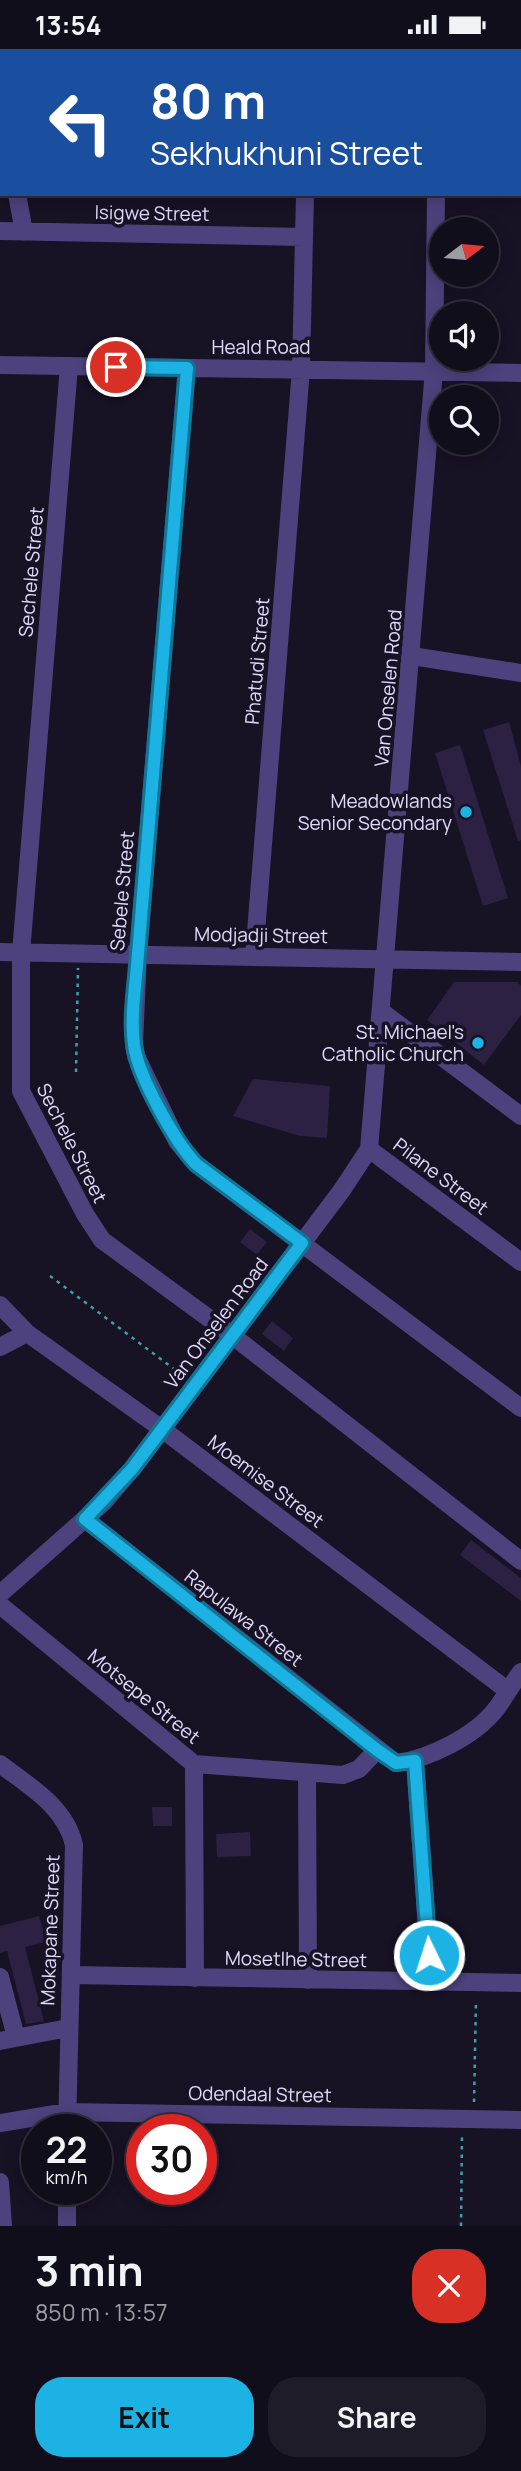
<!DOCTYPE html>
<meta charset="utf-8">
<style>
body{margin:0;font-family:Manrope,sans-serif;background:#1e1c28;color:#f1f3f6;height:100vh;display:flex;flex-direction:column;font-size:26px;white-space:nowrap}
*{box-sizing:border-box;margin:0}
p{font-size:23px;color:#9c9ca3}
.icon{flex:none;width:38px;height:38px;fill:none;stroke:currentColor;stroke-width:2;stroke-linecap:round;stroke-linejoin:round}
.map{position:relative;height:2177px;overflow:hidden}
.sheet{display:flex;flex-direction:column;background:#110e1b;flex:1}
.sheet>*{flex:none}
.hud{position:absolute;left:0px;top:0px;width:522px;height:147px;box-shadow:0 4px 18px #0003,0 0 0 2px #302e3a;background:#1a4fa0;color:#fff;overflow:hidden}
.needle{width:46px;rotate:74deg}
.controls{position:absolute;left:429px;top:168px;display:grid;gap:14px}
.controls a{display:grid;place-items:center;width:70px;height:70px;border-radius:50%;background:#110e1b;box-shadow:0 4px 18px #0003,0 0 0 2px #302e3a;font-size:35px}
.speed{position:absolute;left:21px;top:2065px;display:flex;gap:14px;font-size:35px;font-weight:700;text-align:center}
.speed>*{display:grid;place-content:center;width:91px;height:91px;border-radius:50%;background:#110e1b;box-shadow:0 4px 18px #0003,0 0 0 2px #302e3a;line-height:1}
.speed small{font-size:18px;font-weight:400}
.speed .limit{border:10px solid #d22;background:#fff;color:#111}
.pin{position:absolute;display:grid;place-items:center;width:60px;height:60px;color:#fff;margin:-30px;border:4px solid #fff;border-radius:50%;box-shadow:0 2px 7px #0007}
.me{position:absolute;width:77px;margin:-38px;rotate:356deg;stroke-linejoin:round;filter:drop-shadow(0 0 5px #0008)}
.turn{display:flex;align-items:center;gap:24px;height:147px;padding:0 35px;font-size:32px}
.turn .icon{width:91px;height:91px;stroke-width:2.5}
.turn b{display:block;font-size:49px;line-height:60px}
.round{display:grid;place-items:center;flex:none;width:74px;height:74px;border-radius:28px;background:#1e1c28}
.overview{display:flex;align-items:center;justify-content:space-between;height:119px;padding:0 35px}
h1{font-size:42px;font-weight:700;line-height:52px}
.action{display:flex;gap:14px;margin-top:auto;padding:14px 35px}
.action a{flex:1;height:80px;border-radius:28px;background:#1cb3e4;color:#111;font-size:28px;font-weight:700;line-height:80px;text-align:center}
.action a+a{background:#1e1c28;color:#f1f3f6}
.status{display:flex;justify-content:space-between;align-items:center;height:49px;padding:0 35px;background:#110e1b;direction:ltr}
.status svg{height:19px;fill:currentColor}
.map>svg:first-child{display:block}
.building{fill:#2c2043}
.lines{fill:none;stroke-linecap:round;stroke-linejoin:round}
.path{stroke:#3ea1aa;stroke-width:2.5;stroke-dasharray:3.5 5;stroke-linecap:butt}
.minor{stroke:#4d427d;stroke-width:18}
.route-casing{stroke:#127494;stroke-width:18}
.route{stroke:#1cb3e4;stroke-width:12}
.poi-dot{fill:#1cb3e4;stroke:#171224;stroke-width:2.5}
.labels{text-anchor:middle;stroke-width:7;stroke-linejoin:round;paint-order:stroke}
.street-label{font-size:19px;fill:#e2d9fa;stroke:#171224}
.poi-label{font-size:19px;fill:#e2d9fa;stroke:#171224;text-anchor:end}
</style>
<div class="status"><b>13:54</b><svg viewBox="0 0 49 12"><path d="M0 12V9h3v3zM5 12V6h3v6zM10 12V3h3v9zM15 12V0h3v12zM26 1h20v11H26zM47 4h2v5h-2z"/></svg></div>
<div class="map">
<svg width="521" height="2177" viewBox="0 0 521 2177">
<rect width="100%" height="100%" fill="#171224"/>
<!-- building -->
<path class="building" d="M509,673l12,44v74l-3,1 -35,-111z
M460,696l48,153 -25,8 -48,-153z
M454,933h63l4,4v29l-37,50 -57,-45z
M253,1030l77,7 -3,52 -27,-2 -67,-20z
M250,1180l17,13 -10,13 -17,-13z
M272,1272l21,17 -9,13 -22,-17z
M471,1491l50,38v23l-61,-46z
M152,1758h20v19h-19z
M250,1783l1,24 -34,1 -1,-23z
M39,1867l7,26 -21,5 19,74 -18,3 -19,-73 -7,2v-27z"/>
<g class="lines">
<!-- path -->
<path class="path" d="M76,1023l2,-104
M50,1227l132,99
M474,2053l2,-102
M461,2177l1,-91"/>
<!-- minor -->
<path class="minor" d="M209,0l2,2
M304,0l1,2
M436,0l1,2
M177,2l1,-2
M0,50l2,10
M17,145l7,38
M0,182l304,6
M0,316l521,8
M69,317l-48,587v138l64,123 17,26 131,96 288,225
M187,319l-49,586 -4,90 2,12 41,85 19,23 325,244
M412,607l109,17
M0,903l521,10
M254,908l47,-588 4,-175
M382,963l139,104
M369,1100l152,113
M0,1256l27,28 135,96 345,261
M0,1298l27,-14
M85,1470l311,244c33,-4 79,-27 100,-54 9,-12 16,-25 25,-37
M0,1545l104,-92 28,-33 210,-279 27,-41 65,-779 2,-176
M0,1556l194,159
M415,1712l16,221
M0,1715c29,22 66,43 74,81l-7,285
M194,1715l1,214
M194,1715l149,11 16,-6 18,-19
M307,1725l1,206
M71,1926l450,8
M0,1928l16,60
M0,1992l68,-13
M0,2074l67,-11 454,8
M0,2133l3,44
M67,2140v37"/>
</g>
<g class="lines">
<!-- route casing -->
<g class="route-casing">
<path id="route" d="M116,318l71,1 -49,586c-2,29 -8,62 -4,91 4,31 41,97 62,119l106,79 -170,226 -47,50 292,231 19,13 19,-2 14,194"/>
</g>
<!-- route -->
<use href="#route" class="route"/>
</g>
<!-- markers -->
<g class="poi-dot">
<circle cx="466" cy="763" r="7"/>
<circle cx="478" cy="994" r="7"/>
</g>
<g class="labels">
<!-- street labels -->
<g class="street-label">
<text transform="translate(152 164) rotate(1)" y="7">Isigwe Street</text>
<text x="261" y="305">Heald Road</text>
<text transform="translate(31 523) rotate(-85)" y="7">Sechele Street</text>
<text transform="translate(257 612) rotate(-85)" y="7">Phatudi Street</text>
<text transform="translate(388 639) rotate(-85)" y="7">Van Onselen Road</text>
<text transform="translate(122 842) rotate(-85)" y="7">Sebele Street</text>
<text transform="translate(261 886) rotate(1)" y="7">Modjadji Street</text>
<text transform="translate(72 1094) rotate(63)" y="7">Sechele Street</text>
<text transform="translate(441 1127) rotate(37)" y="7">Pilane Street</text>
<text transform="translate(216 1274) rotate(-53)" y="7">Van Onselen Road</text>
<text transform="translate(266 1432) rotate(37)" y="7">Moemise Street</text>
<text transform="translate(244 1569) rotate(38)" y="7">Rapulawa Street</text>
<text transform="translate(144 1647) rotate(39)" y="7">Motsepe Street</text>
<text transform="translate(50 1881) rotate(-88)" y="7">Mokapane Street</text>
<text transform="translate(296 1910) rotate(1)" y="7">Mosetlhe Street</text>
<text transform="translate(260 2045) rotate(1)" y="7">Odendaal Street</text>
</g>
<!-- poi labels -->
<g class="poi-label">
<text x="452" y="759">Meadowlands<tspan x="452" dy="22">Senior Secondary</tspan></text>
<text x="464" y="990">St. Michael's<tspan x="464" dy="22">Catholic Church</tspan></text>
</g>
</g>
</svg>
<div class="controls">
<a><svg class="needle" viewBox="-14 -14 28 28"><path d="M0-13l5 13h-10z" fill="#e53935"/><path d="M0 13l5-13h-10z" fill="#9c9ca3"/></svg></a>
<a><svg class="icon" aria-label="sound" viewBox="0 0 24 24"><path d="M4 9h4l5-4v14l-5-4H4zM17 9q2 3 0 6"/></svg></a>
<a><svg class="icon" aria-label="search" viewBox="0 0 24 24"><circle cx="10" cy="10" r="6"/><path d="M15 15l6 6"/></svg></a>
</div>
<div class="speed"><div>22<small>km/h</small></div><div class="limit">30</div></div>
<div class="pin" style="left:116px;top:318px;background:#d93025"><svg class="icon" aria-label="arrive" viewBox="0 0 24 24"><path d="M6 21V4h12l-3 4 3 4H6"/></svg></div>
<svg class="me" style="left:429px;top:1906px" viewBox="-20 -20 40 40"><circle r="17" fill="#1cb3e4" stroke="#fff" stroke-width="3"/><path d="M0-11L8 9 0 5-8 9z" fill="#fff"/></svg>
<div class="hud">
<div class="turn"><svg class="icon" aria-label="left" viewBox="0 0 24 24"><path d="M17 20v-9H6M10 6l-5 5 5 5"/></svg><div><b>80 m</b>Sekhukhuni Street</div></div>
</div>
</div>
<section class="sheet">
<div class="overview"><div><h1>3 min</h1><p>850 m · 13:57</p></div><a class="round" style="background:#d93025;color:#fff"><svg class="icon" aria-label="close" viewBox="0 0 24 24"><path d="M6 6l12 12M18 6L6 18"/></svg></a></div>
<div class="action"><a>Exit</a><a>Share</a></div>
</section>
